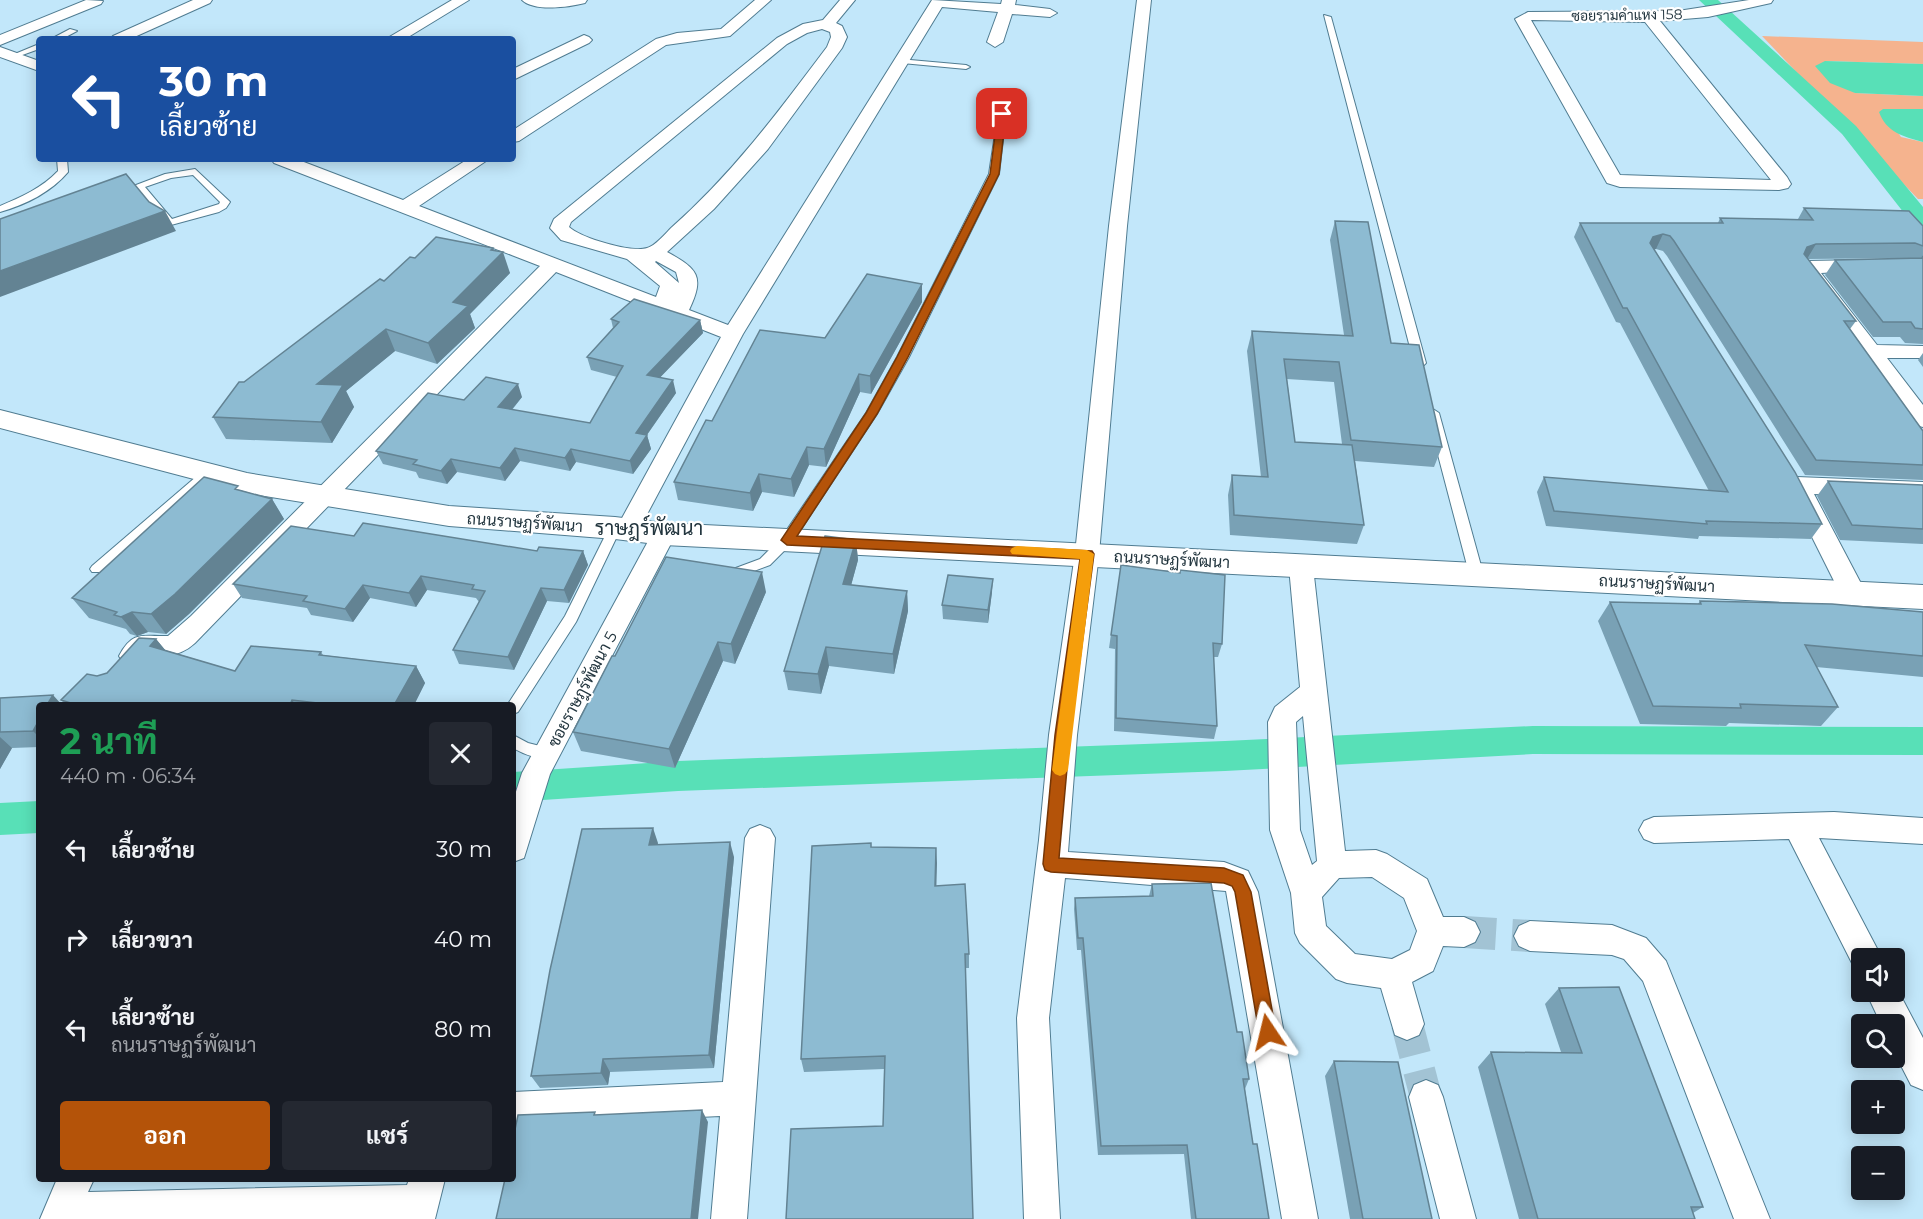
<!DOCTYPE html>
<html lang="th">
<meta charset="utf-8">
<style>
body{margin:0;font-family:Montserrat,Sarabun,sans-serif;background:#242831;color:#f1f3f6;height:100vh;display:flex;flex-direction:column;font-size:22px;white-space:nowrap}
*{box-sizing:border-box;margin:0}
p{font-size:20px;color:#9ea1a6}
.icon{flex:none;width:33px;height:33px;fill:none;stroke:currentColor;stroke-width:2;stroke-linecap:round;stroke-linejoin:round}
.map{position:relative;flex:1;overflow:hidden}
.drawer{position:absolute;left:36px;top:702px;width:480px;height:480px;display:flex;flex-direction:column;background:#171b24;border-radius:6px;box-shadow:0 3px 15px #0003}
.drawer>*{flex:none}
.guide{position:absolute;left:36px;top:36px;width:480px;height:126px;border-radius:6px;box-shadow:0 3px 15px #0003;background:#1a4fa0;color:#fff;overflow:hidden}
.fabs{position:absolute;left:1851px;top:948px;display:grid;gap:12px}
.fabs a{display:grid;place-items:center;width:54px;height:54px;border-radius:6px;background:#171b24;box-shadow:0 3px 15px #0003;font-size:30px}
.pin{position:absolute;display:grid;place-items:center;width:51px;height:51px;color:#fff;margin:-26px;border-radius:12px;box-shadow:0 3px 9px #0006}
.me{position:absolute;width:66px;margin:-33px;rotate:350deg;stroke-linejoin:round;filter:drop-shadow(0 0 4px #0008)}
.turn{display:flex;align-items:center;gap:21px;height:126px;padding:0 24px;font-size:27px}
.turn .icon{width:78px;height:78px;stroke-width:2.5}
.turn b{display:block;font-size:42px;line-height:51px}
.round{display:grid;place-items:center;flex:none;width:63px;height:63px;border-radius:6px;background:#242831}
.summary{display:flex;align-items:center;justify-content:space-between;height:102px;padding:0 24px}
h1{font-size:36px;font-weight:700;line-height:45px;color:#1e9e55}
.cta{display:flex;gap:12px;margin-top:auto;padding:12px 24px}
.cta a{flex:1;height:69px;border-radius:6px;background:#b45309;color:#fff;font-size:24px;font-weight:700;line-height:69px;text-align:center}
.cta a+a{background:#242831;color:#f1f3f6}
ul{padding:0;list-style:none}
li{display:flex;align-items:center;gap:18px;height:90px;padding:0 24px}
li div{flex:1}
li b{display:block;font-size:22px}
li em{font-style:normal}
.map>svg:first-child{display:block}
.green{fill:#f5b38e}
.water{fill:#58e0b7}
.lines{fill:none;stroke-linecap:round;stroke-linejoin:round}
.canal{fill:#58e0b7;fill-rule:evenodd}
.minor-tunnel{stroke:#a2c3d4;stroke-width:32;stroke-dasharray:32 16;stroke-linecap:butt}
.service-casing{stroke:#507c91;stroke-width:2}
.minor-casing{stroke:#507c91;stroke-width:2}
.tertiary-casing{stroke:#507c91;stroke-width:2}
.service{fill:#fff;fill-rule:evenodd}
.minor{fill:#fff;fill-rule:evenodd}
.tertiary{fill:#fff;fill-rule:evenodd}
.wall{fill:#79a1b5;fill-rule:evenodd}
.shaded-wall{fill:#638393}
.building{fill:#8dbbd2;stroke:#638393;stroke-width:1.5}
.route{fill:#b45309;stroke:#753606;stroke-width:1.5}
.slow{fill:#f59e0b}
.labels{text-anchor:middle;stroke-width:4.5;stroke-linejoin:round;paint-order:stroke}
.far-street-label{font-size:14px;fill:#22353e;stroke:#fff}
.street-label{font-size:16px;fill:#22353e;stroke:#fff}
.quarter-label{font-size:20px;fill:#22353e;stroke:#fff}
</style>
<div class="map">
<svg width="1923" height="1219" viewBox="0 0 1923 1219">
<rect width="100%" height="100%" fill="#c2e7fa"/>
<!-- green -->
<path class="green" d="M1762,36l161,6v22l-98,-3 30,32 68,3v13h-40l18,28 22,5v57h-5z"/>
<!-- water -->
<path class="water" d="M1825,61l98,3v32l-68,-3 -25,-10 -15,-17z
M1883,109h40v33c-19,-5 -37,-10 -44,-30z"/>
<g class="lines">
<!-- canal -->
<path class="canal" d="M1699,0h19l138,126 67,81v22l-8,-2 -73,-93z
M1533,726l390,1v28l-390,-1 -308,17 -547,20 -165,11v-30l165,-11 547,-20z
M39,801v32l-39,2v-32z"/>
<!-- minor-tunnel -->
<path class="minor-tunnel" d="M1464,932l66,4
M1407,1024l19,73"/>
<!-- service casing -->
<g class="service-casing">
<path id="service" d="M1324,15l7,2 95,346 -2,2 -4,1 -6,-3z
M70,29l7,2 -15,8h-11z
M39,44v5l-25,9 -4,-2z
M899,59l67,6 4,2 -4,2 -64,-6 -4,-2z
M1002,111l4,3 -7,60 -90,183 -32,57 -85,129 -22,22 -40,15 -5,-2 -2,-3 2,-3 35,-13 22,-22 84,-124 31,-56 92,-183 9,-60z
M57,159h10l1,13c-17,20 -43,33 -68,40v-6c21,-9 42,-18 58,-35z
M195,169l33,31 2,2 -4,6 -7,4 -48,13 -9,-5 -24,-30 -18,6 -5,-3 50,-19zM193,175l27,27 -1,2 -47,15 -27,-32 26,-9z
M1433,409l6,4 44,160 -7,5 -7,-5 -42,-160z
M208,469l4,1 2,3 -2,3 -110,96h-10l-2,-3 2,-3 112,-96z
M615,523l6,5 -45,94 -58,90 -5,2v-9l-5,-1 57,-88 44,-88z
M513,735l15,8 24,6 2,4 -2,4c-11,4 -29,-3 -39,-9z"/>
</g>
<!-- minor casing -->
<g class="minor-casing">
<path id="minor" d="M86,0l17,1 -2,3 -101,41v-10z
M193,0h19l-2,3 -80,36h-20l3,-3z
M452,0h17l-64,39h-19z
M522,0h65l-2,3c-15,4 -51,9 -63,-3z
M755,0h16l-41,36 -64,9 -147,96 -6,1v-12l143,-91 21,-6 44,-4z
M840,0h15l-19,23 6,3 5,11 -5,11 -74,101 -54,60 -47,43c31,17 38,24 22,58l39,15 204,-325 69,4 1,-4h14l-1,5 35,4 7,4 -7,4 -38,-3 -9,28 -8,5 -8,-5 11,-30 -56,-5 -199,327 -107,201 -8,3 -8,-3 -4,-6 105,-192 -165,-65 -361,371c-13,12 -28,15 -44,11 -11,9 -14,14 -28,9l-4,-7c14,-27 25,-19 49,-20l23,-20 349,-350 -266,-103 -3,-4h25l107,41 65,-41h21l-70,47 237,91 4,-11 -33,-27 -66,-19 -11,-12 4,-9 223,-181 26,-14 20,-4zM822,29l8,3 1,5 -4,10c-48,64 -95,127 -156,181 -6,6 -16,18 -24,20 -16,5 -66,-10 -78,-21l2,-5 216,-178 20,-11zM656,261l20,11 3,11 -24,-21z
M1137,0h14l-24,226 -28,328 -22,181 -9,117 156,10 24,9 10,21 60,327h-36l-56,-328 -161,-13 -16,140 11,201h-36l-7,-201 22,-178 10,-105 26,-181 34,-328z
M1749,0h24l-2,3 -63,14 -48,4 127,156 4,7 -3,4 -9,2 -159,-3 -13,-4 -92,-164 13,-7 150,-1zM1531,20l114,2 126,158 -151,-5z
M584,35l5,2 3,3 -3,3 -76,37v-11z
M0,47l39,14v10l-39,-14z
M1864,260l7,2 3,4 -3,4 -50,3 56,72 46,1v12h-36l36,47v22l-8,-2 -118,-158 3,-4 7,-2z
M1797,477l126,5v16l-109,-4 52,99 -4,7 -9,2 -9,-2 -4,-7 -48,-96 3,-5 -6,-1 -4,-6 4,-6z
M664,525l9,3 3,6 -126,240 -26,84 -11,4v-61l9,-28 130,-239 3,-6z
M1301,558l9,3 3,6 32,284 31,-1 11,4 40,25 16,38h21l11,5 5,10 -5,10 -11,5 -21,-1 -10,25 -21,11 12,42 -5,11 -12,5 -12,-5 -14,-47 -34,-5 -11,-4 -36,-36 -5,-10 -4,-40 -21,-63 -2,-108 7,-15 25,-20 -11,-120 3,-6zM1303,716l14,145 -5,4 -12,-35 -4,-108zM1372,877l32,21 13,33 -7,19 -18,9 -37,-5 -29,-28 -4,-29 17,-19z
M1834,812l89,6v26l-104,-6 63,120h-20v13l-7,-2 -66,-130 -135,4 -10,-4 -5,-9 5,-9 10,-4z
M760,825l10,4 5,9 -28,381h-36l9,-103 -207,10v-34l210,-10 22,-244 5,-9z
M1530,921l82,4 34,13 20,23 104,258h-36l-91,-238 -19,-22 -12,-4 -82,-4 -11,-5 -5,-10 5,-10z
M1894,983l29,55v52l-12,-5 -17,-33v-28h-13l-15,-32h28z
M1426,1080l12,5 5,12 33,122h-36l-31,-122 5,-12z
M57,1179h37l-6,13 319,-7 2,-6h36l-10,40h-395z"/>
</g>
<!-- tertiary casing -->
<g class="tertiary-casing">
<path id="tertiary" d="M0,410l247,63 202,33 166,11 49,6 1259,62v24l-1259,-64 -49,-6 -166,-13 -202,-33 -247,-65z"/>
</g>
<!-- service -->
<use href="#service" class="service"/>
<!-- minor -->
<use href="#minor" class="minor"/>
<!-- tertiary -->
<use href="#tertiary" class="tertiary"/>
</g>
<!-- wall -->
<path class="wall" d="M1804,208l119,18v118l-18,-1 -5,-6h-27l-48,-62 10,-15 71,-2 -98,1 48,62 -6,8 73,102v49l-118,-5 -138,-219 -4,-5 -7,-2h-2l168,275 -11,15 -112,-3 -1,3 -152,-13 -9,-34 7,-15 165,14 -89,-168 -4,-1 -42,-85 6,-14h138l2,-5 78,1z
M1335,221l56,122 51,104 -8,20 -79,-6 9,64 -7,19 -127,-9 -2,-40 4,-20 29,2 -14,-126 5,-20 92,4 -14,-95zM1287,379l47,3 8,62 -47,-2z
M493,248l17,25 -40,41 5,14 -38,36 -42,-13 -49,40 8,16 -22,36 -106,-4 -13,-22 31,-35 171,-124z
M922,284v18l-51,92 -11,-2 -34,75 -17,-2 -15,32 -32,-5 -9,19 -75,-11 -4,-18 151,-144z
M611,319l89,1 3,13 -43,44 16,16 -29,42 4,14 -18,25 -57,-12 -6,9 -50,-10 -15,20 -48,-9 -10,12 -28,-6 -3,-6 -33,-8 -7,-13 88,-51 58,-3 -10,13 78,13 27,-46 -26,-7 -4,-13 26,-29z
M1923,353v14l-5,-7z
M1828,481l95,4v59l-83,-4 -23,-44z
M240,490l32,9 12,20 -95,95 -23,20 -18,-2 -11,4 -7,-2 -4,-5 -37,-11 -17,-20z
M354,536l183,15h46l5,14 -19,38 -22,-2 -33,69 -55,-6 -6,-14 26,-48 -3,-4 -49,-8 -11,17 -46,-9 -17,24 -42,-7 -4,-7 -65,-10 -9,-14z
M856,540l2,20 -7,25 56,6 1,20 -14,63 -65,-8 -8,28 -33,-4 -4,-19z
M1121,565l101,79 -4,13h-5l4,69 -3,13 -100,-8 1,-82 -6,-1z
M766,592l-31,72 -12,-3 -48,107 -94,-17 -8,-19 42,-76z
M992,592l-4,31 -45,-4 -1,-14z
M1700,601l223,11v65l-107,-10 22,40 -17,19 -92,-3 -3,3 -86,-2 -42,-103 12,-19 88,2z
M156,639l9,11 70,21 86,-19 2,3 93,11 9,17 -11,22h-348l-5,-5 36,-24 10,-3z
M0,698l39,7v42l-27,1 -12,21z
M658,843v1l76,13 -20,211 -104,4 -2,13 -68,3 -9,-12z
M871,847l65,1v38l33,68v14h-4l-82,158 1,-57 -80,3 -3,-13z
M1152,884l85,148 12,47 -4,10 8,55 16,75h-78l-7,-65 -86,1 -17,-205h-4l-3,-41 1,-11 74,-2z
M1559,988l144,219 -10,6 2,6h-176l-41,-152 13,-15h70l-16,-48z
M1334,1061l98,158h-82l-25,-143z"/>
<!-- shaded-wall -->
<path class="shaded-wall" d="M165,211l11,20 -176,66v-26z
M1663,234l-7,15 -10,3 7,-15z
M1816,244l-9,15 -9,3 9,-15z
M493,248l3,11 7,-7 7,21 -40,41 5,14 -38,36 -9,-21 25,-41z
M922,284v18l-51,92 -1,-18z
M700,320l3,13 -53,55 -3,-13z
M386,329l9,22 -49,40 8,16 -22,36 -11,-21 -4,-38z
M859,374l1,18 -34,75 -2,-18z
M673,380l3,13 -37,53 -3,-13z
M518,384l4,13 -19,23 -5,-13z
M647,435l4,14 -18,25 -3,-13z
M807,447l2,18 -15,32 -3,-18z
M515,448l5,13 -15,20 -5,-13z
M571,449l5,13 -6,9 -5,-13z
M451,459l6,13 -10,12 -6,-13z
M759,474l3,18 -9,19 -3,-18z
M272,499l12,20 -95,95 -23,20 -15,-20z
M856,540l2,20 -12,44 -3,-20z
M583,551l5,14 -19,38 -5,-13z
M762,572l4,20 -31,72 -4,-20z
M421,576l6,14 -11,17 -7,-14z
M993,579l-1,13 -4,31v-13z
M363,585l7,13 -17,24 -8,-13z
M541,588l6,13 -33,69 -6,-13z
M907,591l1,20 -14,63 -1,-20z
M132,612l16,20 -11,4 -16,-19z
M156,639l15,18 -21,-11z
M718,642l5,19 -48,107 -6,-19z
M826,647l3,19 -8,28 -3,-20z
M416,666l9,17 -11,22h-20z
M53,695l9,10h-15z
M292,700l4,5h-6z
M39,720v17l-6,-6z
M0,737l12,11 -12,21z
M653,828l5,15 -3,17 -6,-15z
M730,842l4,15 -20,211 -5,-13z
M936,848l1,15 -1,38 -1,-15z
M603,1059l7,13 -2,13 -7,-12z
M702,1110l6,12 -10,97h-7z"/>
<!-- building -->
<path class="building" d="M126,174l23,28 16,9 -165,60v-52z
M1804,208l105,3 14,15v20l-8,-3 -99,1 -9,3 -3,7 52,67h-12l79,110v34l-107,-5 -142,-219 -4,-5 -7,-2 -10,3 -3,6 145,229 27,52 -116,-3 1,3 -153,-13 -10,-34 184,15 -101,-184h-4l-43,-85h143l-3,-5 93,2z
M1335,221l33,1 23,121 28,2 23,102 -91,-7 -12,-78 -55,-3 11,83 57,3 12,80 -130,-10 -2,-40 36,2 -16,-146 101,5z
M436,237l57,11 -2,2 12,2 -50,50 15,4 -40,37 -42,-14 -69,55 26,1 -22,37 -108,-5 26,-35h5l136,-103 4,2 26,-24 5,1z
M1923,256v73l-8,-1 -4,-6h-28l-48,-62 87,-2z
M867,274l55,10 -52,92 -11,-2 -35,75 -17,-2 -16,32 -32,-5 -9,19 -76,-11 32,-62 6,1 48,-91 65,8z
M634,299l66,21 -53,55 26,5 -37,53 11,2 -17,26 -59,-12 -6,9 -50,-10 -15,20 -49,-9 -10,12 -28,-7 4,-4 -41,-9 52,-58 36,7 22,-23 32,7 -20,23 92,16 33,-57 -36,-9 32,-35 -8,-3z
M204,477l34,9 -3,3 37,10 -97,95 -24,20 -19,-2 -11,5 -7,-2 3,-3 -45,-14z
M1828,481l95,4v44l-71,-4z
M363,523l174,28 2,-4 44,4 -19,39 -23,-2 -33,69 -55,-7 32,-59 -13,-2 2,-4 -53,-9 -12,17 -46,-8 -18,24 -42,-8 4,-5 -74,-12 58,-58 63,10z
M825,536l31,4 -13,44 64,7 -14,63 -67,-7 -8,27 -34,-3z
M666,557l96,15 -31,72 -13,-2 -49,107 -96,-17 39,-76h3z
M1121,565l59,8v-3l45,5 -3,69 -9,-1 4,83 -101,-8 1,-82 -6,-1z
M948,575l45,4 -5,31 -46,-5z
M1700,601l132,3 91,8v44l-118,-11 33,62 -98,-3 1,4 -88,-2 -43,-104 91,2z
M139,638l17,1 -6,7 85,25 16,-25 70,6 -2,3 97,11 -22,39h-59l-43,-5 -2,5h-213l-16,-5 26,-26 10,2 10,-3z
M53,695l-6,10h-8v15l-6,11 -33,1v-34z
M653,828l-4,17 81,-3 -21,213 -106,4 -2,14 -70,3 19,-106 32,-141z
M871,843v4l65,1 -1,38 30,-2 4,70h-4l8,265h-187l5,-90 92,-3 2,-70 -84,3 11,-213z
M1211,883l26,149h5l7,47h-6l10,65h4l12,75h-73l-9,-74 -86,1 -18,-208h-5l-3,-40 78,-2 -1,-12z
M1619,987l84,220h-12l4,12h-157l-47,-167 91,1 -23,-65z
M1334,1061l64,1 34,157h-69z
M702,1110l-11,109h-195l9,-40h8v-40l5,-24 77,-3 -1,3z"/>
<!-- route -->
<path class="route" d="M998,112l8,2 -7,60 -91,183 -31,57 -80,122 295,15 2,3 -24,181 -11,123 165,10 19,7 8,17 25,140 -2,6 -6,3 -7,-3 -2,-6 -24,-140 -3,-6 -8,-3 -173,-11 -6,-2 -2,-6 12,-129 25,-176 -293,-14 -6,-5 85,-127 31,-56 93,-183z"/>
<!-- slow -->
<path class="slow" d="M1017,546l70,4 7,4 -26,216 -3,4 -5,2 -5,-2 -3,-4 28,-211 -68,-5 -2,-3 2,-3z"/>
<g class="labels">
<!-- far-street labels -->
<g class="far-street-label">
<text transform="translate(1627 15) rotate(-1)" y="5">ซอยรามคำแหง 158</text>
</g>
<!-- street labels -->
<g class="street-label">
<text transform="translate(525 522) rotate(4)" y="6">ถนนราษฏร์พัฒนา</text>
<text transform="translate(1172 559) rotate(3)" y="6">ถนนราษฏร์พัฒนา</text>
<text transform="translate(1657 583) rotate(3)" y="6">ถนนราษฏร์พัฒนา</text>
<text transform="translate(582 689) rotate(-62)" y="6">ซอยราษฎร์พัฒนา 5</text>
</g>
<!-- quarter labels -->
<g class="quarter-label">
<text x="649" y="535">ราษฎร์พัฒนา</text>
</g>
</g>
</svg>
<div class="fabs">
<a><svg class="icon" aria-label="sound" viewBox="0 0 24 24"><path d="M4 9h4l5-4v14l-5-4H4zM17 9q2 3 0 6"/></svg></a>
<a><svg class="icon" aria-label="search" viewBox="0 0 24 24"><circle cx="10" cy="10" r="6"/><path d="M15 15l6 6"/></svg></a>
<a>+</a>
<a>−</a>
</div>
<div class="pin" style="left:1002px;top:114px;background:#d93025"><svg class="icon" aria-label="arrive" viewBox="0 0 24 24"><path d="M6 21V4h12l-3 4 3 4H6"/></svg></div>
<svg class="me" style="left:1268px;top:1032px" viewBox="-20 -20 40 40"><path d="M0-17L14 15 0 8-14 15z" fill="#b45309" stroke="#fff" stroke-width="4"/></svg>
<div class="guide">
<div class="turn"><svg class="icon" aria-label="left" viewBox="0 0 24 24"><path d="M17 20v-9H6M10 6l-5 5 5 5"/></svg><div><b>30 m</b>เลี้ยวซ้าย</div></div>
</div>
<section class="drawer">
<div class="summary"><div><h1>2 นาที</h1><p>440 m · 06:34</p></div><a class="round"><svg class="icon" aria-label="close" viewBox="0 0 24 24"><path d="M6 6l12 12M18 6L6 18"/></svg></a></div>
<ul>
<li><svg class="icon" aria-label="left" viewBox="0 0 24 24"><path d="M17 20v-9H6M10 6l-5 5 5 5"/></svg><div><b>เลี้ยวซ้าย</b></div><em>30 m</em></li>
<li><svg class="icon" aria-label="right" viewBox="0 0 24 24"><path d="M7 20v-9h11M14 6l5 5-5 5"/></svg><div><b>เลี้ยวขวา</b></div><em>40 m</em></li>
<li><svg class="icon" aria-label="left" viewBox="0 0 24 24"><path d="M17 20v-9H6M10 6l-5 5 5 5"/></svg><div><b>เลี้ยวซ้าย</b><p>ถนนราษฏร์พัฒนา</p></div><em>80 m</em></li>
</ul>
<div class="cta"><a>ออก</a><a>แชร์</a></div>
</section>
</div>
